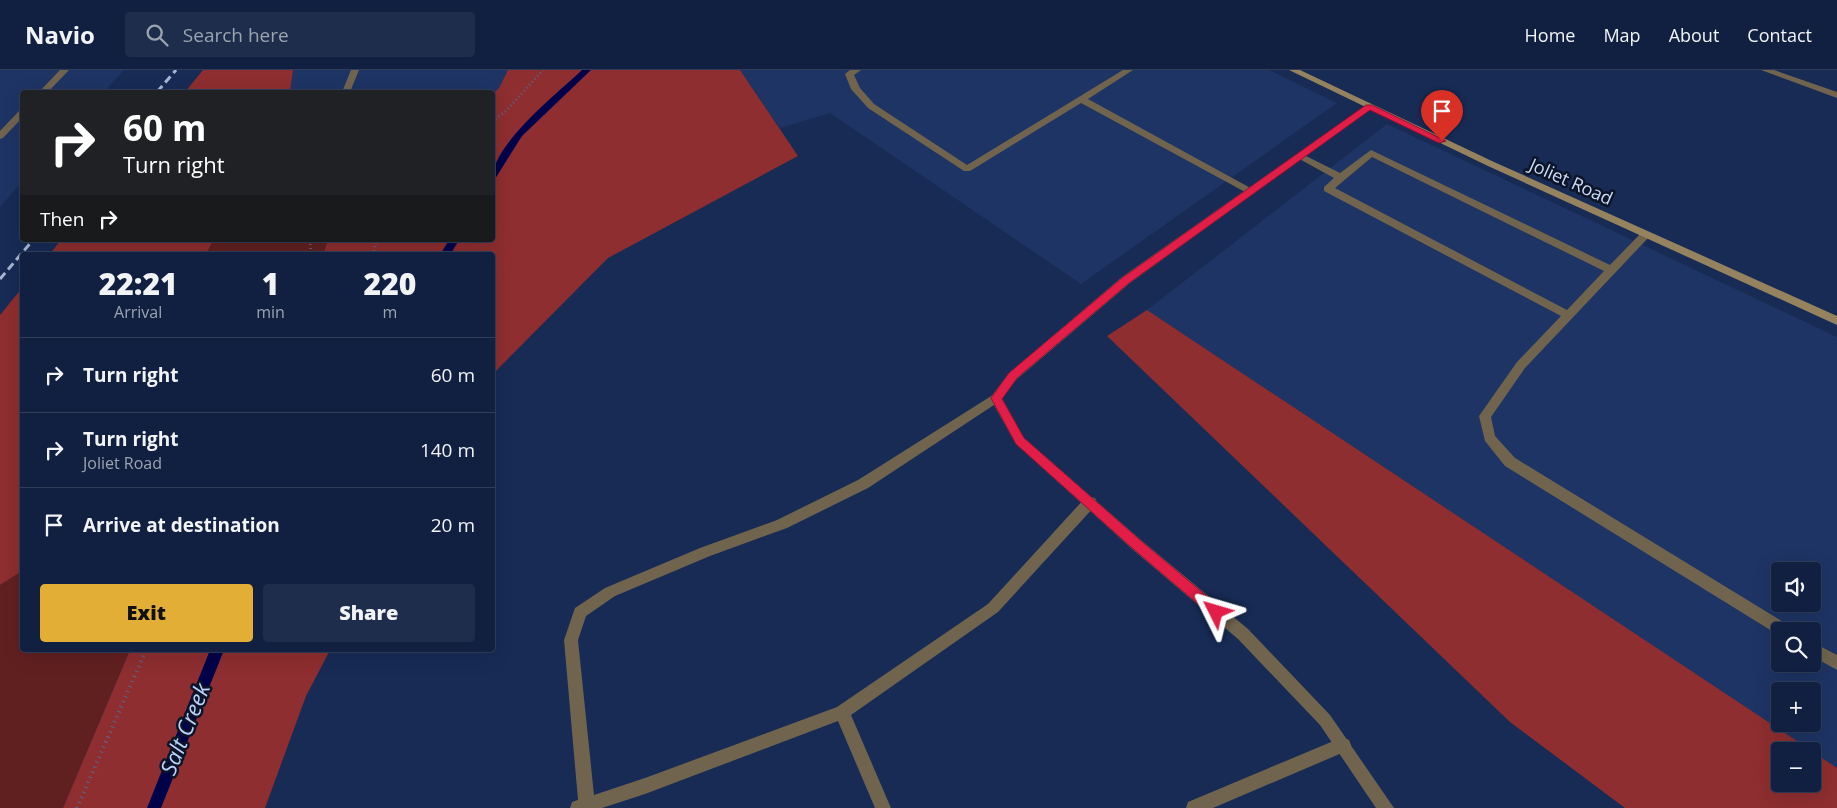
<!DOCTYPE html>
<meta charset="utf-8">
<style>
body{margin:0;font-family:"Open Sans",sans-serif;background:#1e2d4b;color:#f1f3f6;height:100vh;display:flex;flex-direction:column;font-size:19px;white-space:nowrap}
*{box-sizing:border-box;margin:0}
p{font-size:16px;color:#9ca3b1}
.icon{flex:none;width:28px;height:28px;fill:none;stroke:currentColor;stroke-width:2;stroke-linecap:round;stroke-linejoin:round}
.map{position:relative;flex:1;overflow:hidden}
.panel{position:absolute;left:20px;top:182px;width:475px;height:400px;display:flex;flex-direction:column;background:#112040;border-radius:5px;box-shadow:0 5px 20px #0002,0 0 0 1px #303e59}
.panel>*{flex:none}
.top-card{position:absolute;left:20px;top:20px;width:475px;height:152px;border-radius:5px;box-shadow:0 5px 20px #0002,0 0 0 1px #303e59;background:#202124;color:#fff;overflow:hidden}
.controls{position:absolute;left:1771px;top:492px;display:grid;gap:10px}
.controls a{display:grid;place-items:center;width:50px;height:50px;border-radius:5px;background:#112040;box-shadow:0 5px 20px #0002,0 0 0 1px #303e59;font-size:25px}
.pin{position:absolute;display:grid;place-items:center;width:42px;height:42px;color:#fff;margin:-51px -21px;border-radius:50% 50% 50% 0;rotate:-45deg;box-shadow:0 0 5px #0007}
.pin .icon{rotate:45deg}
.me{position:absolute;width:55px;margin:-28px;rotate:310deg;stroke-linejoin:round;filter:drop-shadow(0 0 4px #0008)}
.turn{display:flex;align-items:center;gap:18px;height:105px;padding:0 20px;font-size:22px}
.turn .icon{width:65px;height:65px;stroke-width:2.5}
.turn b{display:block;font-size:35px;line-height:42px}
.then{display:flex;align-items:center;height:48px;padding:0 20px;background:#0003;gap:10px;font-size:19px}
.eta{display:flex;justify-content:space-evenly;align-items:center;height:85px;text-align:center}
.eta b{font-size:30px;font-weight:800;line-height:35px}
.cta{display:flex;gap:10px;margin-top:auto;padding:10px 20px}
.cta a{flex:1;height:58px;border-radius:5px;background:#e3ae35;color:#111;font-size:20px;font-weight:800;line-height:58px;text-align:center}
.cta a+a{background:#1e2d4b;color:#f1f3f6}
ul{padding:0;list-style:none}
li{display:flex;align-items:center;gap:15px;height:75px;padding:0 20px;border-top:1px solid #303e59}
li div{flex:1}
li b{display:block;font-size:19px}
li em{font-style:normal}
header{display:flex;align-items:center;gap:30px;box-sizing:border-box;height:70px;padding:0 25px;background:#112040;border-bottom:1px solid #303e59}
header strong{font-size:24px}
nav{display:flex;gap:28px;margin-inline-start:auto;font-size:18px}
.search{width:350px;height:45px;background:#1e2d4b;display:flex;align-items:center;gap:12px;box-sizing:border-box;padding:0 18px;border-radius:5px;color:#9ca3b1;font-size:19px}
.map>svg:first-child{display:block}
.built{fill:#1e3464;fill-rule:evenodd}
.green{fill:#612020}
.forest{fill:#8e2e30}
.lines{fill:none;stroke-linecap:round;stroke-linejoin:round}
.stream{fill:#00004b;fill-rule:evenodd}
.path-far1{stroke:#57698d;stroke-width:2.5;stroke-dasharray:1 3;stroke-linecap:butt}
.path{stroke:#57698d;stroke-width:4;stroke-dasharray:1 4.5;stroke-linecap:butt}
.lane{fill:#70644e;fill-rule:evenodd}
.street{fill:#70644e;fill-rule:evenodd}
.secondary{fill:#95825f;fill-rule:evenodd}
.rail{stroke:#a8b7d5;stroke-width:3;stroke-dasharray:8 4.5;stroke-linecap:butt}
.route{fill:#e11d48;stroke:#92132f}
.labels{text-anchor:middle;stroke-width:5;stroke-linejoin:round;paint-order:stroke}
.street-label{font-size:18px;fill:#ccdaf5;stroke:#0c1528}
.near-water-label{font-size:22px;font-style:italic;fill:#bcd2fc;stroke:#0c1528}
</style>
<header>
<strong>Navio</strong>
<div class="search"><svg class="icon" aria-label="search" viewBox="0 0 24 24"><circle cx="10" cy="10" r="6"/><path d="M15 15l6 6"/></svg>Search here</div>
<nav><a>Home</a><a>Map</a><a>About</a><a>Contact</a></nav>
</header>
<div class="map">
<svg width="1837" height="738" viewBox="0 0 1837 738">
<rect width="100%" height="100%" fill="#172b55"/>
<!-- built -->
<path class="built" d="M0,0h124l-20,22h-82v90l-22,25z
M293,0h215l-9,18 -6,6 -203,-2z
M740,0h529l68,33 -256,181 -251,-171 -50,15z
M1387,54l450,213v431l-690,-458zM1780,501h32v33h-32zM1780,561h32v33h-32zM1780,621h32v33h-32z"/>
<!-- green -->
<path class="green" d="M213,170h115l-5,15h-117z
M22,501v79h108l-67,158h-63v-223z"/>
<!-- forest -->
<path class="forest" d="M203,0h90l-3,22h-105z
M508,0h232l58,86 -190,102 -115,116 -1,-119h-169l5,-15h164l1,-146 6,-6z
M61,170h152l-7,15h-157z
M22,218v283l-22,14v-270z
M1147,240l665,441h-32v33h32l1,-32 24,16v40h-212l-115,-86 -403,-386z
M130,580h200l-24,46 -41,112h-202z"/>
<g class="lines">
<!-- stream -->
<path class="stream" d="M582,0h9l-69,66 -27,43 -3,1c0,-36 65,-86 90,-110z
M449,170h10l-9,15h-10z
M210,580h14l-63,158h-14z"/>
<!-- path-far1 -->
<path class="path-far1" d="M492,51l13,-9 38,-42
M310,170l1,15
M373,185l4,-15"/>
<!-- path -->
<path class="path" d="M77,738l69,-158"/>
<!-- lane -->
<path class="lane" d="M60,0h9l-21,22h-9z
M351,0h8l-9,22h-8z
M850,0h11l-7,5 6,13 14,16 93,61 156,-95h10l-45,29 168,92 -5,3 -4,-1 -166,-90 -111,68h-6l-96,-63 -17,-19 -6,-15z
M22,40v8l-19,20 -3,1v-8l19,-20z
M1371,80l239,115 32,-33h8l1,2 -1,2 -125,132 -34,49 4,19 20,22 275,168 2,5h-12v5l-275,-170 -20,-25 -6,-25 38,-54 44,-46 -237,-125v-4l10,-9 -40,-22 5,-3 3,1 38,19zM1372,87l232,114 -37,39 -232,-122z
M996,323l4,2 2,3 -2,3 -132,87 -81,40 -77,28 -95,40 -29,20 -8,24 16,155 51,-17 192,-71 151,-103 97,-106 5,-1 5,1 2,4 -2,4 -97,106 -147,103 40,93h-16l-37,-87 -193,73 -43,14h-32l2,-6 6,-2 -14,-160 11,-32 30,-20 95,-40 77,-28 81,-40z
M1812,572l25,13v15l-25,-14z
M1343,667l6,3 2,5 -2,5 -136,58h-27l2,-6z"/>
<!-- street -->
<path class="street" d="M1761,0h13l63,22v6z
M1369,33l5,3 -2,2 -242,175 -113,96 -15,19 22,40 117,102 107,89 82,86 64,93h-18l-56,-83 -82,-86 -107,-91 -115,-104 -26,-46 19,-25 113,-96z"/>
<!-- secondary -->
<path class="secondary" d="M1289,0h11l194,92 343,154v9l-349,-159z"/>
<!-- rail -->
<path class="rail" d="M157,22l19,-22
M0,209l33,-39"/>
</g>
<!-- route -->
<path class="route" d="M1366,35h6l74,36 -7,2 -69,-33 -241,173 -112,95 -15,21 22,39 116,102 81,68 2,4 -2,4 -5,1 -4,-1 -81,-69 -115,-103 -25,-46 18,-25 113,-95z"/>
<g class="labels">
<!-- street labels -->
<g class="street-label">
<text transform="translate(1571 112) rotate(24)" y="6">Joliet Road</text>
</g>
<!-- near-water labels -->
<g class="near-water-label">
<text transform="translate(185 659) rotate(-68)" y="8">Salt Creek</text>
</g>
</g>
</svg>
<div class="controls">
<a><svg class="icon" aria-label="sound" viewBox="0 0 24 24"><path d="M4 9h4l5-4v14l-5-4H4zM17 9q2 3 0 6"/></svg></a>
<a><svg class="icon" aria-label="search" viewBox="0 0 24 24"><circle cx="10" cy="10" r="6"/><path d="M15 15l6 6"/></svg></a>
<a>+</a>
<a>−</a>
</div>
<div class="pin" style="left:1442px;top:71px;background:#d93025"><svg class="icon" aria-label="arrive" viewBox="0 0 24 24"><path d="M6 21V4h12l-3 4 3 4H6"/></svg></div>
<svg class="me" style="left:1216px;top:542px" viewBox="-20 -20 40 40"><path d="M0-17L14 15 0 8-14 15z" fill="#e11d48" stroke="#fff" stroke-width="4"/></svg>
<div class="top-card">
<div class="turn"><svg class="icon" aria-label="right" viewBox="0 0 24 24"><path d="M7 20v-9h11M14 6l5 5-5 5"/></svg><div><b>60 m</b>Turn right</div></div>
<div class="then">Then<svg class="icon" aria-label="right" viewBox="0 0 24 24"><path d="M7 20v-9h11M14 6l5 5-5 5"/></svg></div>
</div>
<section class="panel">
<div class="eta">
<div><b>22:21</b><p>Arrival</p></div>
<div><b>1</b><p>min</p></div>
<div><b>220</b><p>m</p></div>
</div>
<ul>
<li><svg class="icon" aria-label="right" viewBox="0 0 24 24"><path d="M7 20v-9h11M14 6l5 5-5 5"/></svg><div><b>Turn right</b></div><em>60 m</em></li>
<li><svg class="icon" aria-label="right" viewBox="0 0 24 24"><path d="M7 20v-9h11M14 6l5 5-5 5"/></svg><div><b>Turn right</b><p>Joliet Road</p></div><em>140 m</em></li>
<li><svg class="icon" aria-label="arrive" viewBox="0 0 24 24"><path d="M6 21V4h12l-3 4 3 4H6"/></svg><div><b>Arrive at destination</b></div><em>20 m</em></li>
</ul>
<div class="cta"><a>Exit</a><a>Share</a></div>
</section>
</div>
